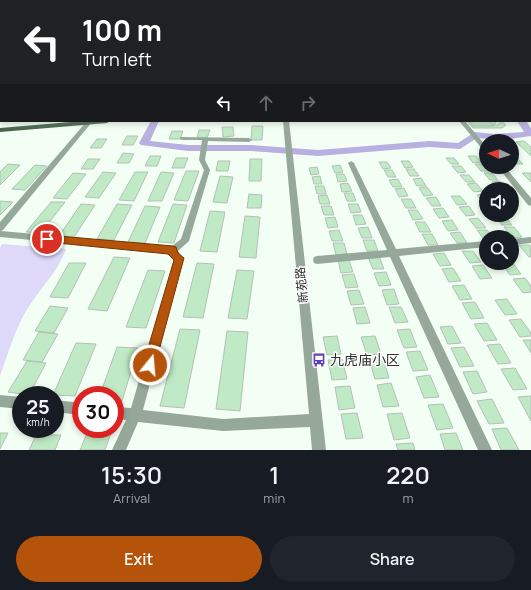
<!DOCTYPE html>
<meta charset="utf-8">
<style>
body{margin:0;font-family:Manrope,"Noto Sans SC",sans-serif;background:#20242c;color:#f1f3f6;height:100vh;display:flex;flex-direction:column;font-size:15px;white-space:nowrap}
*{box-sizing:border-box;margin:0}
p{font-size:13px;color:#9ea1a6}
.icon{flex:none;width:22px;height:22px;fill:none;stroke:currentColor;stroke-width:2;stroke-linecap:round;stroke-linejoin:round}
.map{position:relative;height:450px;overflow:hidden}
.panel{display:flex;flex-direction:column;background:#171b24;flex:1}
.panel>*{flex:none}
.guide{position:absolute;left:0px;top:0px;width:531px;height:122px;box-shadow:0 2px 6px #0003;background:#202124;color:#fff;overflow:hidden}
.needle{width:26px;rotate:274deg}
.fabs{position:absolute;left:479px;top:134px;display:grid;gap:8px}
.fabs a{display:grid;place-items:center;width:40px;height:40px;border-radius:50%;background:#171b24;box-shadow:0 2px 6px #0003;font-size:20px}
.speed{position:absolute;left:12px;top:386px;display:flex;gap:8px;font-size:20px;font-weight:700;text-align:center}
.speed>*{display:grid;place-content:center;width:52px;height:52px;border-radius:50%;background:#171b24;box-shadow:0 2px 6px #0003;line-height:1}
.speed small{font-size:10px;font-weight:400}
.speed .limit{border:6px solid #d22;background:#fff;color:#111}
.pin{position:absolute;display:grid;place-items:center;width:34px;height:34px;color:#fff;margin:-17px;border:2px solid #fff;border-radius:50%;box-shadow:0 1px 4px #0007}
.me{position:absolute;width:44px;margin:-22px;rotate:17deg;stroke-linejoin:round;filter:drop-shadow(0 0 3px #0008)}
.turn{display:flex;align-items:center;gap:14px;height:84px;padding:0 16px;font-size:18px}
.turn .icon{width:52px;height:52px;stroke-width:2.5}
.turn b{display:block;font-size:28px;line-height:34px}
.lanes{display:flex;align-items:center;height:38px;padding:0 16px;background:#0003;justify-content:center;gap:20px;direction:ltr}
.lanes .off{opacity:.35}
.eta{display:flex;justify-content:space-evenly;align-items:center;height:68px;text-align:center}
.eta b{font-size:24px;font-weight:600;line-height:28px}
.button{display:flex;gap:8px;margin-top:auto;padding:8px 16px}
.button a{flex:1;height:46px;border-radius:24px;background:#b45309;color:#fff;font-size:16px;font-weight:600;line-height:46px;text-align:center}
.button a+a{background:#20242c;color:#f1f3f6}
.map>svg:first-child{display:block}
.green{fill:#ded9f8}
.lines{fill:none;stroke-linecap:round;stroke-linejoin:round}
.river{fill:#b8b0e0;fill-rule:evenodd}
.building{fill:#bfeac5;stroke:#b3c1b5}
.minor{fill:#96a899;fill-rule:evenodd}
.major{fill:#446449;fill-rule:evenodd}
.route{fill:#b45309;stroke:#753606}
.labels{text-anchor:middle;stroke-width:3;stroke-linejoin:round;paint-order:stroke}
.street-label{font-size:12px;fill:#2b302c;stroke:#fff}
.near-poi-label{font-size:14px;fill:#2b302c;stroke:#fff;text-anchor:start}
</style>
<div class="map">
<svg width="531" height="450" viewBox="0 0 531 450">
<rect width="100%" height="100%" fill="#f3fff5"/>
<!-- green -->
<path class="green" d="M2,244l64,5c-8,22 -22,35 -35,54 -15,22 -22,48 -31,73v-128z"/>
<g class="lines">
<!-- river -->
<path class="river" d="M530,108h1v6h-1z
M151,121h8l-9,20 38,4h63l67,5 111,-9 29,2 17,-11 19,2 30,-2 -7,-11h9l5,7v8l-29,4 -25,-2 -17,11 -31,-2 -111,9 -67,-5h-63l-47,-6 -2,-2z"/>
</g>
<!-- building -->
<path class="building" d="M467,121h22l3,4h6l3,-4 5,4 -4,3h-29z
M469,121h28l-4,5h-20z
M252,126h11l-1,14h-11z
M222,127h11l1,9 -11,1z
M199,130h11l-3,8h-10z
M172,131h11l-3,8h-11z
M127,136h11l-5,9h-11z
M97,139h10l-6,9h-11z
M524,141l7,6v9l-15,-14z
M123,153l11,1 -5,9h-12z
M512,153l11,11h-9l-2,-2z
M150,156h11l-4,10h-12z
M468,156h8l5,6 -8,1z
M176,158h12l-4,10h-12z
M446,158h8l5,6h-8z
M88,159h12l-7,10h-12z
M250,159h12l-1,22h-12z
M218,161h12l-2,10h-12z
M401,161h8l4,6 -8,1z
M379,162h8l4,6 -8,1z
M8,164l12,1 -20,20v-13z
M475,164h8l6,7h-8z
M35,165l12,1 -22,24 -13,-1z
M340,165l3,7 -8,1 -3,-7z
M452,166h9l5,6 -8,1z
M317,167l2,7 -8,1 -2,-7z
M406,169h8l5,7h-9z
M384,170h8l4,7h-8z
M186,171h13l-11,30 -14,-1z
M103,172l13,1 -17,25 -14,-1z
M135,172h13l-14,29 -15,-1z
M161,172l13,1 -12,28h-14z
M73,173l13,1 -19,25 -14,-1z
M484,173h8l6,7h-8z
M522,173h9v9z
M336,174h8l3,7 -9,1z
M460,175h9l6,7h-9z
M220,176l13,1 -6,26 -14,-1z
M320,176l2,8h-8l-2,-7z
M421,178l5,8h-9l-4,-7z
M398,179l4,8h-9l-4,-7z
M500,181l7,8h-9l-6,-7z
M348,183l4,8 -10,1 -2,-8z
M476,183l7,8 -9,1 -7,-8z
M315,186h9l2,8h-9z
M427,187l6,8 -9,1 -5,-8z
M404,188l4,8 -9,1 -4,-8z
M344,193h9l3,8h-9z
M249,194l13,1 -1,13h-14z
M486,194v9h-2l-7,-8z
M327,195l3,9h-10l-2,-8z
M451,196h9l7,8 -10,1z
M436,197l5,9h-9l-6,-8z
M401,199h10l5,9h-10z
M0,201l13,1 -13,13z
M51,202h14l-24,31 -15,-1z
M81,204l14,1 -21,32 -15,-1z
M117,204l15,1 -18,35 -17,-1z
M173,204l14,1 -13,38 -16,-1z
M348,204h10l3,8 -10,1z
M145,206l15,1 -15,36 -17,-1z
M321,206h10l3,9h-10z
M469,206l6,9 -9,1 -7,-9z
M443,208l6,9 -10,1 -6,-9z
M408,210h9l6,9 -10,1z
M210,211l15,1 -8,40 -17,-1z
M353,215h9l4,9 -10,1z
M494,215h10l8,10h-10z
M245,216l15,1 -4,41 -17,-1z
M335,217l3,10 -10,1 -3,-10z
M478,218l8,10h-10l-7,-9z
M452,220l6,10 -10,1 -6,-10z
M415,222h10l6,10h-11z
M368,227l4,11h-10l-4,-10z
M504,227h10l8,10 -10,1z
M339,230l4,11h-11l-3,-10z
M477,230h10l6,7h-7l-1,4z
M460,232l7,11h-10l-7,-10z
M422,234h10l6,11h-10z
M363,240h11l4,11h-11z
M333,243h11l3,11 -11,1z
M519,245h11l1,12h-2z
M462,251h11l8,11 -11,1z
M444,253l7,12 -11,1 -7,-12z
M379,256l5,13h-11l-5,-12z
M114,257l16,1 -23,53 -19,-2z
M338,260h11l4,12 -12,1z
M512,262l9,12 -11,1 -9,-12z
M69,263h17l-18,35 -18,-1z
M197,263l17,1 -11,54 -20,-1z
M483,265l9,13 -12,1 -8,-13z
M453,268l8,13 -12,1 -7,-13z
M148,270l17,1 -19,57 -20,-1z
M237,270l17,1 -7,48 -19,-1z
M386,272l5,13 -12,1 -5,-13z
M354,274l4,13 -12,1 -4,-13z
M525,278l6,8v6l-8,1 -10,-14z
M464,285l8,14 -12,1 -8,-14z
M394,289l5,15 -12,1 -5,-15z
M359,290l5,14 -13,1 -4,-14z
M507,299l10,15 -12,1 -10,-15z
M475,302l9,16 -13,1 -9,-16z
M50,306l18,2 -14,25 -19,-2z
M365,307l5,16 -13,1 -4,-16z
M389,307h12l7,15 -13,1z
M521,319l10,14v3l-11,1 -11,-17z
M487,323l10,17 -13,1 -10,-17z
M452,326l9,17 -13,1 -8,-17z
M180,329l20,1 -16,78 -24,-2z
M410,329l7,18 -13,1 -7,-18z
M227,331l21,1 -8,79 -24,-2z
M39,332l19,2 -16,28 -19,-2z
M337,336l4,18 -14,1 -4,-18z
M375,336l6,18 -14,1 -6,-18z
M523,340h8v13z
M76,343l20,1 -21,52 -22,-1z
M500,344l11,19 -13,1 -11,-19z
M117,347l21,1 -16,53h-7v-6h-15z
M464,347l10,19 -14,1 -9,-19z
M420,351l8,19 -15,1 -7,-19z
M383,358l6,20 -14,1 -6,-20z
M342,359l5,20 -15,1 -4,-20z
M27,361l19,2 -17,32 -21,-3z
M515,368l12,21 -14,1 -12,-21z
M477,371l10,21 -14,2 -10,-22z
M430,375l9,22 -15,1 -8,-21z
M391,383l8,23 -16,1 -6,-22z
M350,386l5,22 -16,2 -4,-23z
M531,396v25l-13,-24z
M492,399l12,24 -15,1 -12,-23z
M443,404l10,24 -16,2 -9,-25z
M357,413l6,25 -17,1 -5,-25z
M402,413l8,25 -16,2 -7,-26z
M507,428l12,22h-18l-9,-21z
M88,431l23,2 -6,17h-25z
M0,433h8l-8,16z
M456,433l7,17h-18l-5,-16z
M36,435h25l-6,15h-26z
M413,443l2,7h-17l-2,-6z"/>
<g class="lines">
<!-- minor -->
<path class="minor" d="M87,121l5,1 -89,108 -2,1 171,15 9,-7 23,-69 -5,-10 3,-20h-20l-2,-1v-2l69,1 3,2 -3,2 -41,-1 -3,19 5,10 -21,71 -11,10 5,7 -40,152 80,9 86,-5 -26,-293h6l37,329h-14l-2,-23 -87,4 -85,-9 -12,28h-14l14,-30 -11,-1v-12l16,1 43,-148 -3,-2 -2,-5 -169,-16v-15z
M459,121h6l21,25v6l-2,-1z
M351,161l3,2 42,86 90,-8v6l-87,9 93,194h-14l-88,-193 -73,7 -3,-1 -1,-3 1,-3 3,-1 70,-6 -39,-87z
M498,167h7l26,31v8l-3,-1z
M531,237v6l-19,2v-6z
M0,395l21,2v12l-21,-2z
M55,400l26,3v12l-26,-3z"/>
<!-- major -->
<path class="major" d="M0,86h1l-1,5z
M530,98h1v4h-1z
M82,121h28l-3,2 -107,9v-4z"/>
</g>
<!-- sky -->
<linearGradient id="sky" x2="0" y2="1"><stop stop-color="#95b2e5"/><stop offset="0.52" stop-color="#fafffa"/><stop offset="1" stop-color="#fafffa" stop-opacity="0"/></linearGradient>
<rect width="531" height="131" fill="url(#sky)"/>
<!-- route -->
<path class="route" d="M47,235l126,11 3,1 2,6 6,5 -30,111 -4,2 -5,-2 -2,-4 31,-105 -6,-6 -121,-12 -5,-3z"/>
<!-- icons -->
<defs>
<g id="bus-bare" transform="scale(1.08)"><path d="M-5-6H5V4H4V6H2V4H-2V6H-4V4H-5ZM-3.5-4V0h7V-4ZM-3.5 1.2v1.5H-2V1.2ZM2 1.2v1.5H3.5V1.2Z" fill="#633db5" stroke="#fff" stroke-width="2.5" paint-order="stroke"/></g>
</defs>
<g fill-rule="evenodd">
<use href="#bus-bare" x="319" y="360"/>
</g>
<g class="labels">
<!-- street labels -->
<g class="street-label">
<text transform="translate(302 285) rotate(-96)" y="4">新苑路</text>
</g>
<!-- near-poi labels -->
<g class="near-poi-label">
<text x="330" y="365">九虎庙小区</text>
</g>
</g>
</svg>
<div class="fabs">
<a><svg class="needle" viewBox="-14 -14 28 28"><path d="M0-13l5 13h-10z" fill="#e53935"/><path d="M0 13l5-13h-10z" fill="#9ea1a6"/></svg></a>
<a><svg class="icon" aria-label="sound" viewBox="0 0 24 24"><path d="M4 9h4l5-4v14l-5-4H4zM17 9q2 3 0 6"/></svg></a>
<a><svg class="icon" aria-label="search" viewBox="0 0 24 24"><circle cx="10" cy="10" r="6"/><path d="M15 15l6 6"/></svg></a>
</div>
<div class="speed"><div>25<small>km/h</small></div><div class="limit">30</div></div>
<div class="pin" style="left:47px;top:239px;background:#d93025"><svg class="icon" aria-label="arrive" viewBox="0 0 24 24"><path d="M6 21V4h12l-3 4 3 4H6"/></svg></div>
<svg class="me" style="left:150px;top:365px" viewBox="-20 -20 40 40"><circle r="17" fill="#b45309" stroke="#fff" stroke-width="3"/><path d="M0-11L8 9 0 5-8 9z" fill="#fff"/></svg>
<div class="guide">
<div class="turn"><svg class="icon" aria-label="left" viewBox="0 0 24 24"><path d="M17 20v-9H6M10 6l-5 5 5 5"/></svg><div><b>100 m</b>Turn left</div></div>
<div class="lanes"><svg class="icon" aria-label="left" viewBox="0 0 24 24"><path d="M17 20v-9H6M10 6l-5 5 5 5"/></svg><svg class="icon off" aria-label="ahead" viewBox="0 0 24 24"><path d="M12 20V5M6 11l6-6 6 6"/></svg><svg class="icon off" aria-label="right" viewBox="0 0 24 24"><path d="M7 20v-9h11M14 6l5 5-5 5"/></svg></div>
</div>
</div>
<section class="panel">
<div class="eta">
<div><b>15:30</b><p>Arrival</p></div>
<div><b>1</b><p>min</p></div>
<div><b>220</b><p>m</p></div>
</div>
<div class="button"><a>Exit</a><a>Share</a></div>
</section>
